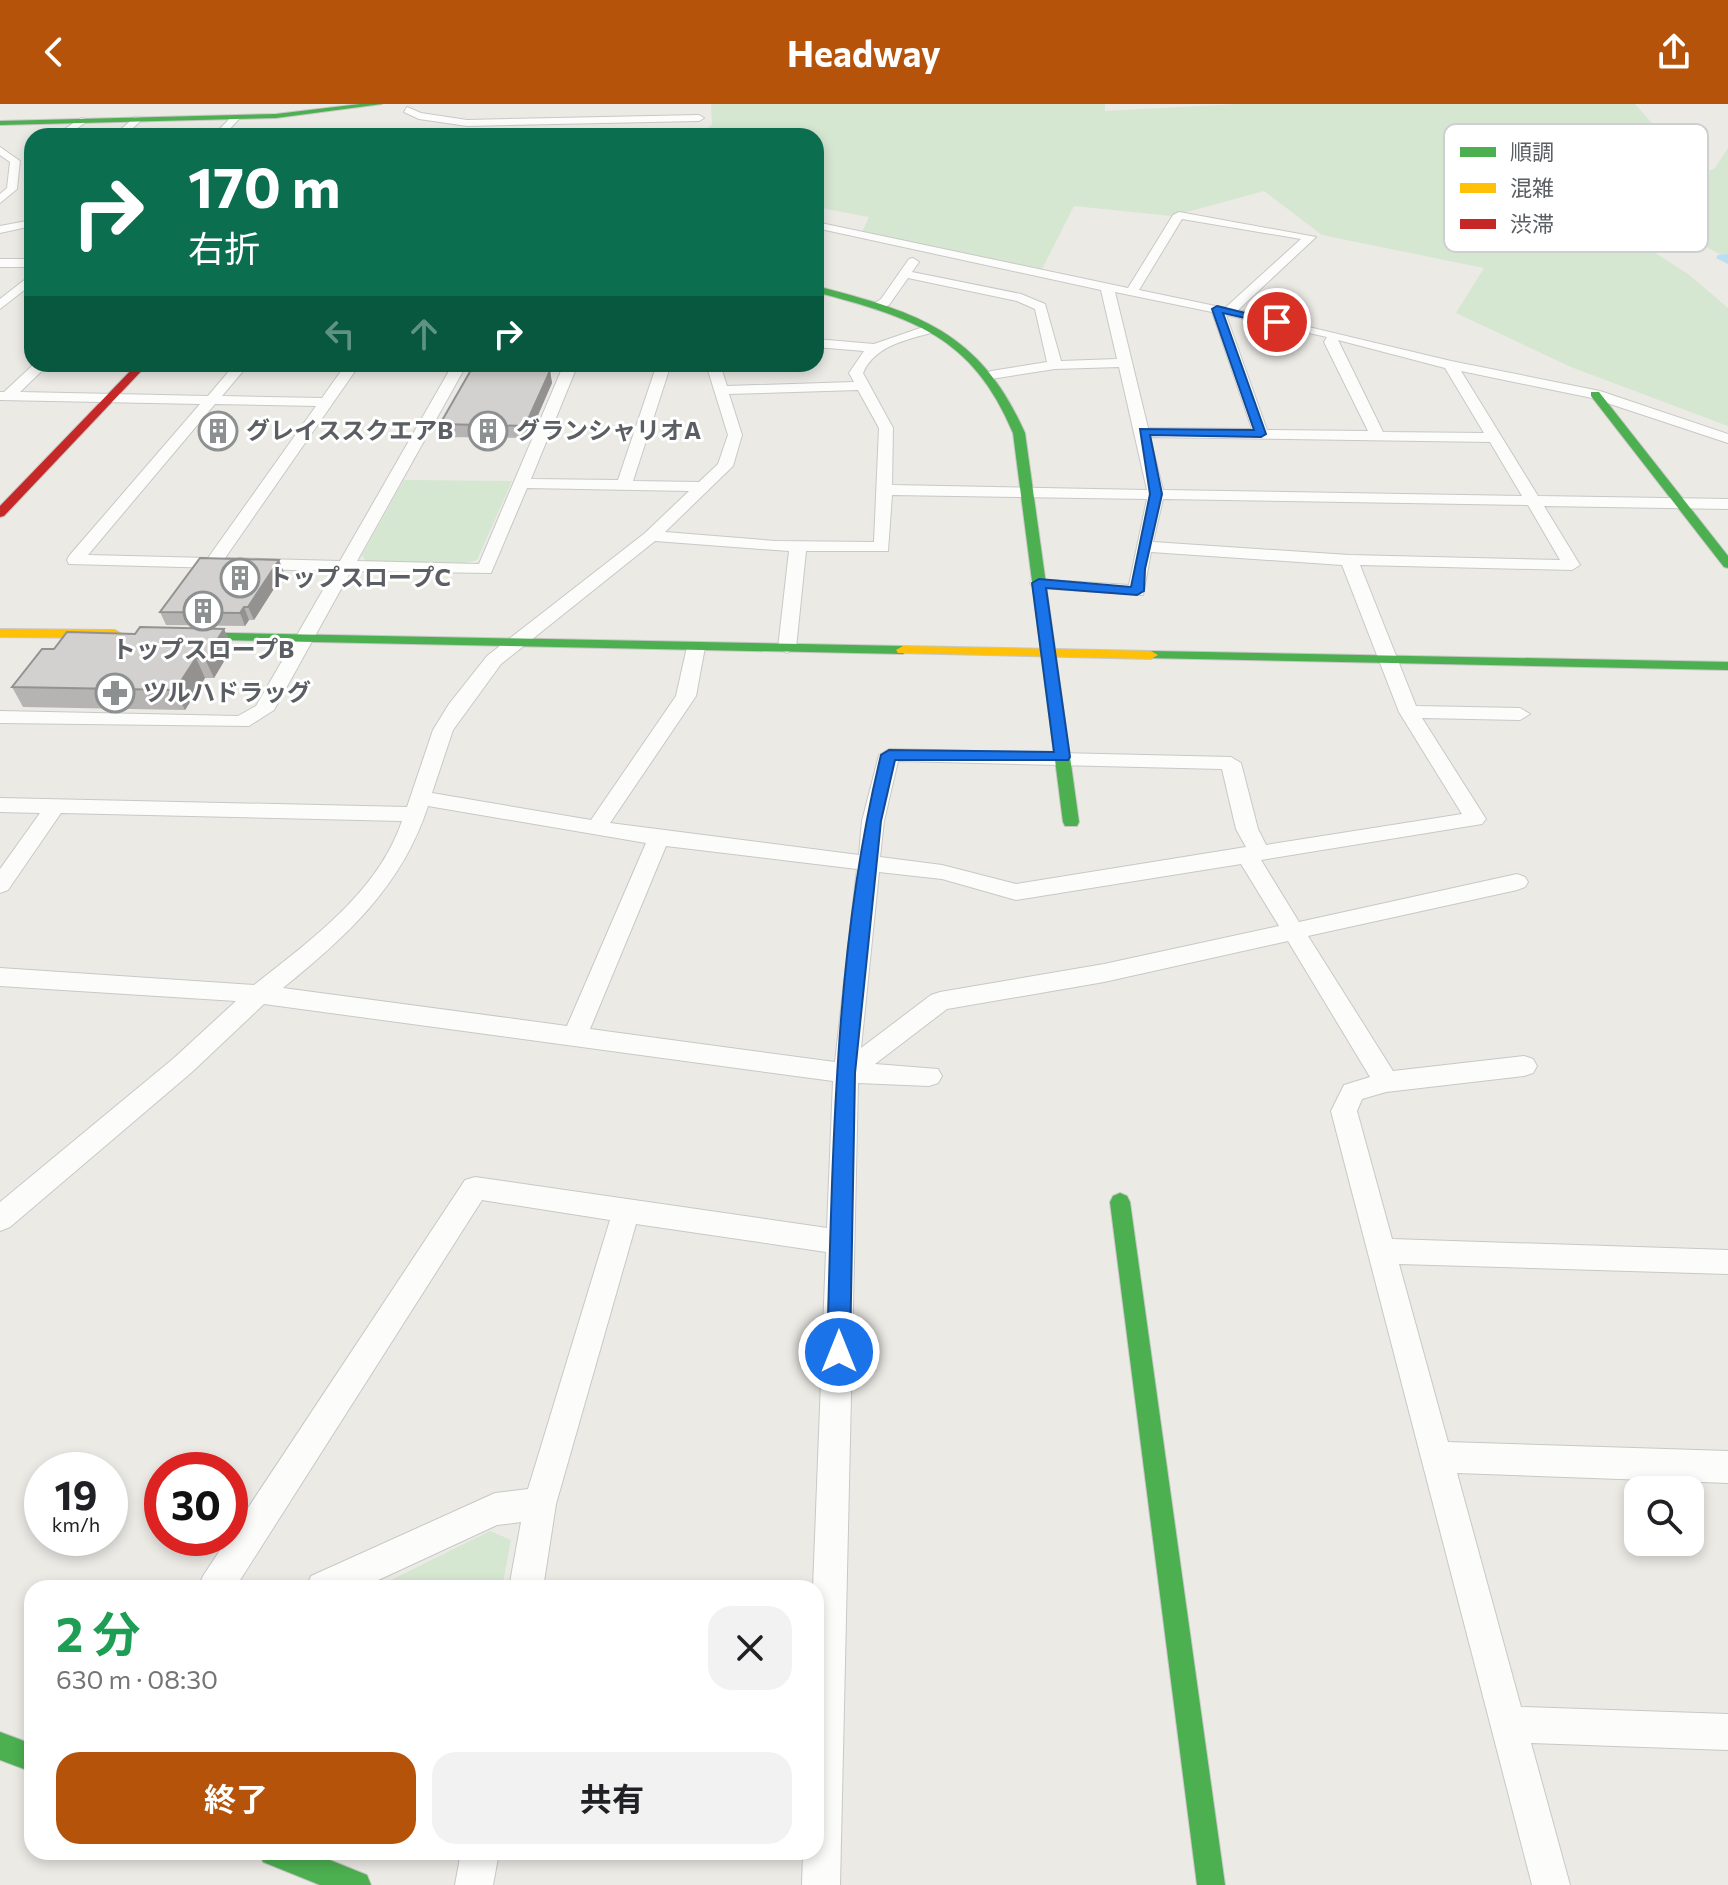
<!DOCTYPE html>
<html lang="ja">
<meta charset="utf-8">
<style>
body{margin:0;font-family:Commissioner,"Noto Sans JP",sans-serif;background:#f2f2f2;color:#202124;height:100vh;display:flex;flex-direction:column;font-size:30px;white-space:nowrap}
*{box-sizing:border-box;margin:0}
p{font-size:26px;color:#757577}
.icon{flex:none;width:44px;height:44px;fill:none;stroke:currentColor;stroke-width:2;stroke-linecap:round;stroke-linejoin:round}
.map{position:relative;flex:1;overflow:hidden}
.sheet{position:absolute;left:24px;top:1476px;width:800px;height:280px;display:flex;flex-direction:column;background:#fff;border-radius:24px;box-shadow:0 4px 12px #0003}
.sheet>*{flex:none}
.banner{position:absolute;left:24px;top:24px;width:800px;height:244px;border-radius:24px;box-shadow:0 4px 12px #0003;background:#0b6e4f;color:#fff;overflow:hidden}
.fabs{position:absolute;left:1624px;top:1372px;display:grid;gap:16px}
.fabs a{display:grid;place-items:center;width:80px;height:80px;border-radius:16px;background:#fff;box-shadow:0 4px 12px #0003;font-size:40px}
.speed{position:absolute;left:24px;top:1348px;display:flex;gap:16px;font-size:40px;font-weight:700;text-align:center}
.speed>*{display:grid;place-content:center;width:104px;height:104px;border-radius:50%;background:#fff;box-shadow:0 4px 12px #0003;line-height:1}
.speed small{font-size:20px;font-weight:400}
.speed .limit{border:12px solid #d22;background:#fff;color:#111}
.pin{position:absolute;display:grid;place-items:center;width:68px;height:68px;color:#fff;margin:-34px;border:4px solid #fff;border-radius:50%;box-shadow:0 2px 8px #0007}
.me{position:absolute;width:88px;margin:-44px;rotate:0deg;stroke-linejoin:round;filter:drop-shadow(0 0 6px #0008)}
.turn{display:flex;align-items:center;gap:28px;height:168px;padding:0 32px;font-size:36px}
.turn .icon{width:104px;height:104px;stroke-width:2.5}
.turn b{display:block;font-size:56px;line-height:68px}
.lanes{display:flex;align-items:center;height:76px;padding:0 32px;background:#0003;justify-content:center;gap:40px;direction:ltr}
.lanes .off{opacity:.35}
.round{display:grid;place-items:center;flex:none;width:84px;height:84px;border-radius:24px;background:#f2f2f2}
.summary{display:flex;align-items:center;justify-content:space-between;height:136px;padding:0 32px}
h1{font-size:48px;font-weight:700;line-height:60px;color:#1e9e55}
.primary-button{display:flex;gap:16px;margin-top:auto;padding:16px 32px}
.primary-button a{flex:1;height:92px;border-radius:24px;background:#b45309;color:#fff;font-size:32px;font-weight:700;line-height:92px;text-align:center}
.primary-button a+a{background:#f2f2f2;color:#202124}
header{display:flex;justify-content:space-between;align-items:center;height:104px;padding:0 32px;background:#b45309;color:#fff;font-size:36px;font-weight:700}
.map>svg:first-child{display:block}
.green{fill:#d5e6d1}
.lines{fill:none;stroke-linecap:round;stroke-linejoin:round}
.canal{fill:#bbdef3;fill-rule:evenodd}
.street-casing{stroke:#c8c8c8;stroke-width:2}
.fast-casing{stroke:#c7c7c5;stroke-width:2}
.slow-casing{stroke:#c7c7c5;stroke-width:2}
.jam-casing{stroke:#c7c7c5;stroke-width:2}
.street{fill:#fcfcfb;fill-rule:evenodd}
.fast{fill:#4caf50;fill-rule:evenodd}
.slow{fill:#ffc107;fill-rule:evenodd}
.jam{fill:#c62828;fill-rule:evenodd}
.wall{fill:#b5b4b2}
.shaded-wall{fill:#939291}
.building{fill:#d2d1cf;stroke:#939291;stroke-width:2}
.route{fill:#1a73e8;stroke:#114b97;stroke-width:2}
.labels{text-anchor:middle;stroke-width:6;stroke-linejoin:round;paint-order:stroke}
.far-poi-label{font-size:24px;font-weight:bold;fill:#5b5f63;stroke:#fff;text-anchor:start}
.key{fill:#fff;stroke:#cecfd0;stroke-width:2}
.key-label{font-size:22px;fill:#5b5f63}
</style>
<header><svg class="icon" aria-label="back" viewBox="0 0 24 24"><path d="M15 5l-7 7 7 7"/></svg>Headway<svg class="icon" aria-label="share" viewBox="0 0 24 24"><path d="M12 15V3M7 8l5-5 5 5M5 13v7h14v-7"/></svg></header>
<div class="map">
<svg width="1728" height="1781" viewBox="0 0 1728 1781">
<rect width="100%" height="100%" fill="#ebeae5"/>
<!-- green -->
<path class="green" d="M711,0h394v7l133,-7h397l31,35 -34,34 -34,25 3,13 23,16 14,15 50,32 40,34v118l-157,-59 -115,-54 28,-45 -162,-33 -58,-44 -92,25 -98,-10 -32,63 -180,-37 7,-15 -53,-10v-71h-121l17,-11z
M1728,44v109c-15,-5 -56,-27 -57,-44 0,-10 11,-19 12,-30l32,-15z
M404,376l108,1 -35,79 -12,3 -99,-2 -4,-6z
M490,1427l21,9 -9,48h-127z"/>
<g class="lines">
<!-- canal -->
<path class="canal" d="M1728,150v10l-12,-6 2,-3z"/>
<!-- street casing -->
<g class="street-casing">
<path id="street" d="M407,3l14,6 46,7 232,-5 5,3 -5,3 -232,5 -48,-7 -15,-7z
M233,11l8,2 -18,19h-10z
M135,13l8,2 -19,17h-11z
M81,14l8,2 -23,16h-12z
M0,43l20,14 -3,28 -17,14v-9l7,-6 3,-26 -10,-7z
M32,92v9l-5,-3z
M1179,108l137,25 -78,73 213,51 149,30 128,43v9l-136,-45 -131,-27 77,125 190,3v10l-184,-3 36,59 -8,5 -212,-5 56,141 104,2 10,6 -10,6 -98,-2 64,101 -4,5 -221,36 38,62 218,-48 8,3 3,5 -3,5 -8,3 -209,46 85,135 131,-15 9,3 4,7 -4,7 -9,3 -138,16 -24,7 -5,12 35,128 336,11v24l-329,-10 49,178 280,9v32l-271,-10 64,234 207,7v36l-197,-7 39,142h-38l-201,-774 13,-26 26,-8 -82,-136 -184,41 -157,27 -72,55 63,5 4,7 -4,7 -9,3 -71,-3 -18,802h-38l1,-33h13v-264h-3l13,-336 -190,-28 -80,280 -13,84h-34l12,-66 -24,3 -136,63h-55l5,-12 173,-78 11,-5 33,-4 82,-269 -128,-20 -247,388h-37l5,-12 262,-396 10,-3 352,51 6,-147 -569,-77 -72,68 -182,155 -10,4v-29l174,-144 62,-57 -236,-15v-18l254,17c57,-45 124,-93 148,-164l-341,-8 -53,77 -8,3v-24l40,-56 -40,-1v-14l407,9 26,-77 16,-26 38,-48 158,-123 44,-42 -162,-3 -36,85 -140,-2 -77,139 -25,16 -249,-3v-12l238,5 18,-10 78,-135 -265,-7 -2,-4 2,-4 131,-152 -200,-4v-8h4l30,-28h15l-29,28 188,4 27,-32h14l-27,32 100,2 24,-34h14l-135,194 115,3 113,-197h14l-110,197 122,3 85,-200h14l-47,115 87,1 39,-116h14l-38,117 66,1 19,-18 10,-29 -22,-71h14l7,22 127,-4 -5,-9 15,-22 -48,-4v-8l58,5 55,-19 7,4 -2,3c-27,8 -59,13 -71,41l30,55 -1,57 255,5 -28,-123 -64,2 -64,10 -7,-4 7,-4 56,-9 -12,-53 -18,-8 -109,-23 -19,27 -13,5 -6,-4 11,-7 28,-40 4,-1 6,4 -7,10 109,22 24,10 16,57 56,-2 -16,-69 -285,-62v-6l312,66 45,-73zM1182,115l119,20 -76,69 -86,-18zM1115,188l97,20 40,117 -104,-1zM1226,211l101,22 -3,5 44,89 -101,-1zM1338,236l107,28 39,65 -101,-1zM858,286l21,38 -5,114 -99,-1 -110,-9 68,-66 9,-31 -13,-41zM215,300l101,2 -108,152 -120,-3zM1150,333l340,5 32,54 -359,-6zM892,391l255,4 -18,86 -96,-6 -3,4 3,4 6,1 104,7 8,-43 191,13 57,147 63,102 -196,31 -8,-16 -17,-66 -10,-6 -342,-8 -10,6 -17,66 -3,34 -249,-32 86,-127 9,-49 -9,-5 -9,5 -11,49 -85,124 -159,-27 21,-63 48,-66 154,-123 134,10 -11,97 9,5 9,-5 10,-97h82zM1163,395l365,6 32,55 -211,-5 -196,-13zM898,657l324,8 14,60 10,18 -230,37 -74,-19 -62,-8 4,-36zM428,702l218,37 -79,183 -284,-38c64,-52 119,-102 145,-182zM666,742l191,23 -22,193 -245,-33zM1241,760l38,62 -175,38 -164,28 -9,3 -70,53 18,-176 63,7 74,21z
M32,116v6l-32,7v-7z
M0,155h32v8h-32z
M32,170v10l-32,25v-10z
M461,1748h38l-6,33h-38z"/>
</g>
<!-- fast casing -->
<g class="fast-casing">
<path id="fast" d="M360,0h22l-106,14 -276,7v-4l276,-7z
M816,182c101,26 164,45 209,147l54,389 -2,4h-12l-2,-4 -50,-389c-41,-98 -101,-115 -197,-141z
M1591,288h8l129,164v12l-4,-1 -133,-171z
M178,528l725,14 7,4 -7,4 -730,-15v-6z
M1151,547l577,11v8l-582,-12 -2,-3z
M1120,1089l7,3 3,6 95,683h-28l-87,-683 3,-6z
M0,1628l32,12v28l-32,-12z
M259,1748h51l57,23 4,10h-51l-57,-23z"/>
</g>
<!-- slow casing -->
<g class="slow-casing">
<path id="slow" d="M0,525l115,1 7,4 -7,4 -115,-1z
M903,542l248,5 7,4 -7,4 -253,-6 -2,-3z"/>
</g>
<!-- jam casing -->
<g class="jam-casing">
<path id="jam" d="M137,260h11l-144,152 -4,1v-11z"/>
</g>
<!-- street -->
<use href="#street" class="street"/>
<!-- fast -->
<use href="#fast" class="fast"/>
<!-- slow -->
<use href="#slow" class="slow"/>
<!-- jam -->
<use href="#jam" class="jam"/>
</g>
<!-- wall -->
<path class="wall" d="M550,267l2,12 -24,55 -85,-1 -3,-13z
M279,456l5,13 -30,47h-5l-4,6 -79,-1 -6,-13z
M224,525l8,19 -18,30h-9l-20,32 -162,-3 -11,-20 42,-38 81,-15z"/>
<!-- shaded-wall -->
<path class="shaded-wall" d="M550,267l2,12 -24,55 -3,-12z
M279,456l5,13 -30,47 -6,-13z
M244,503l5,13 -4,6 -5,-13z
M224,525l8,19 -18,30 -9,-19z
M196,554l9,20 -20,32 -10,-20z"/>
<!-- building -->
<path class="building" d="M471,266l79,1 -25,55 -85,-2z
M200,454l79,2 -31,47h-4l-4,6 -80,-1z
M140,523l84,2 -19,30 -9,-1 -21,32 -163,-3 30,-38h12l13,-17 68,2z"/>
<!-- route -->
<path class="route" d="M1217,202l65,16 -5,3 -54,-12 43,121 -5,3 -111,-2 12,59 -17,75 -1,22 -7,4 -91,-7 24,169 -2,3h-173l-14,61 -26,252 -5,279 -3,7 -8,3 -8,-3 -4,-7c6,-197 7,-405 54,-597l8,-5 165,2 -22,-169 7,-4 92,8 19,-93 -10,-65 114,1 -42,-121z"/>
<!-- icons -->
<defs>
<g id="building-ring" transform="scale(2)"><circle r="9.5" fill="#fff" stroke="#8d9090" stroke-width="1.5"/><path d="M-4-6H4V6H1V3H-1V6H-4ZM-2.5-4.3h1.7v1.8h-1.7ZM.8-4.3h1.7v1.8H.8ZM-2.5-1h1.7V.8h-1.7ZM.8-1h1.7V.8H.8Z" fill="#8d9090"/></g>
<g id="pharmacy-ring" transform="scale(2)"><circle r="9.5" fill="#fff" stroke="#8d9090" stroke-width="1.5"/><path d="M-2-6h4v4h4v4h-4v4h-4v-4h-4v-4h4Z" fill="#8d9090"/></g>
</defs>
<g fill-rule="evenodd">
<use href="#building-ring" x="218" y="327"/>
<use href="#building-ring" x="488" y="327"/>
<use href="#building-ring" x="240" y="474"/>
<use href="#building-ring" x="203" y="507"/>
<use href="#pharmacy-ring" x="115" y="589"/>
</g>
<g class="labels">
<!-- far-poi labels -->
<g class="far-poi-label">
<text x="246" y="335">グレイススクエアB</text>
<text x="516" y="335">グランシャリオA</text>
<text x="268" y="482">トップスロープC</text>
<text x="203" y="554" text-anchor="middle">トップスロープB</text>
<text x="143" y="597">ツルハドラッグ</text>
</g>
</g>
<!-- legend -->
<rect x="1444" y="20" width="264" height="128" rx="12" class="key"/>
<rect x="1460" y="43" width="36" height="10" fill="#4caf50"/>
<rect x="1460" y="79" width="36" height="10" fill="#ffc107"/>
<rect x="1460" y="115" width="36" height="10" fill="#c62828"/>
<g class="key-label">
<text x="1510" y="56">順調</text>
<text x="1510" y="92">混雑</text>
<text x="1510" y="128">渋滞</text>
</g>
</svg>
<div class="fabs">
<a><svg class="icon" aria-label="search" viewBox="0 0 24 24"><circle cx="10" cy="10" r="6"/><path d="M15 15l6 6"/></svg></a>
</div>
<div class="speed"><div>19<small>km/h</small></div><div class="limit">30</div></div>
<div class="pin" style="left:1277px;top:218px;background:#d93025"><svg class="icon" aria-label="arrive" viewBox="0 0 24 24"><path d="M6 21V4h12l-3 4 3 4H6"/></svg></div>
<svg class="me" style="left:839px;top:1248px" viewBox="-20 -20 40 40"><circle r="17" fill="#1a73e8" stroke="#fff" stroke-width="3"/><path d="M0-11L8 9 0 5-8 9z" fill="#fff"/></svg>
<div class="banner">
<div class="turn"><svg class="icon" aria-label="right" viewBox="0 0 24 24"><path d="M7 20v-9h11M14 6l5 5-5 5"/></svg><div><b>170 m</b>右折</div></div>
<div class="lanes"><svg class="icon off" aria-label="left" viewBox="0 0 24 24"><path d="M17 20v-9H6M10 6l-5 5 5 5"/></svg><svg class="icon off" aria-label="ahead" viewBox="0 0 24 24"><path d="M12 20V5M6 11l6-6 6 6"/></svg><svg class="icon" aria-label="right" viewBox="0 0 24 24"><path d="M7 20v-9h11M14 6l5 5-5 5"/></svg></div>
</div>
<section class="sheet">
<div class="summary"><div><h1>2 分</h1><p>630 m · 08:30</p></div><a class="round"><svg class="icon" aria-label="close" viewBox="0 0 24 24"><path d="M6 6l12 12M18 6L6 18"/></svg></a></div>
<div class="primary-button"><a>終了</a><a>共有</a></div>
</section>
</div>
